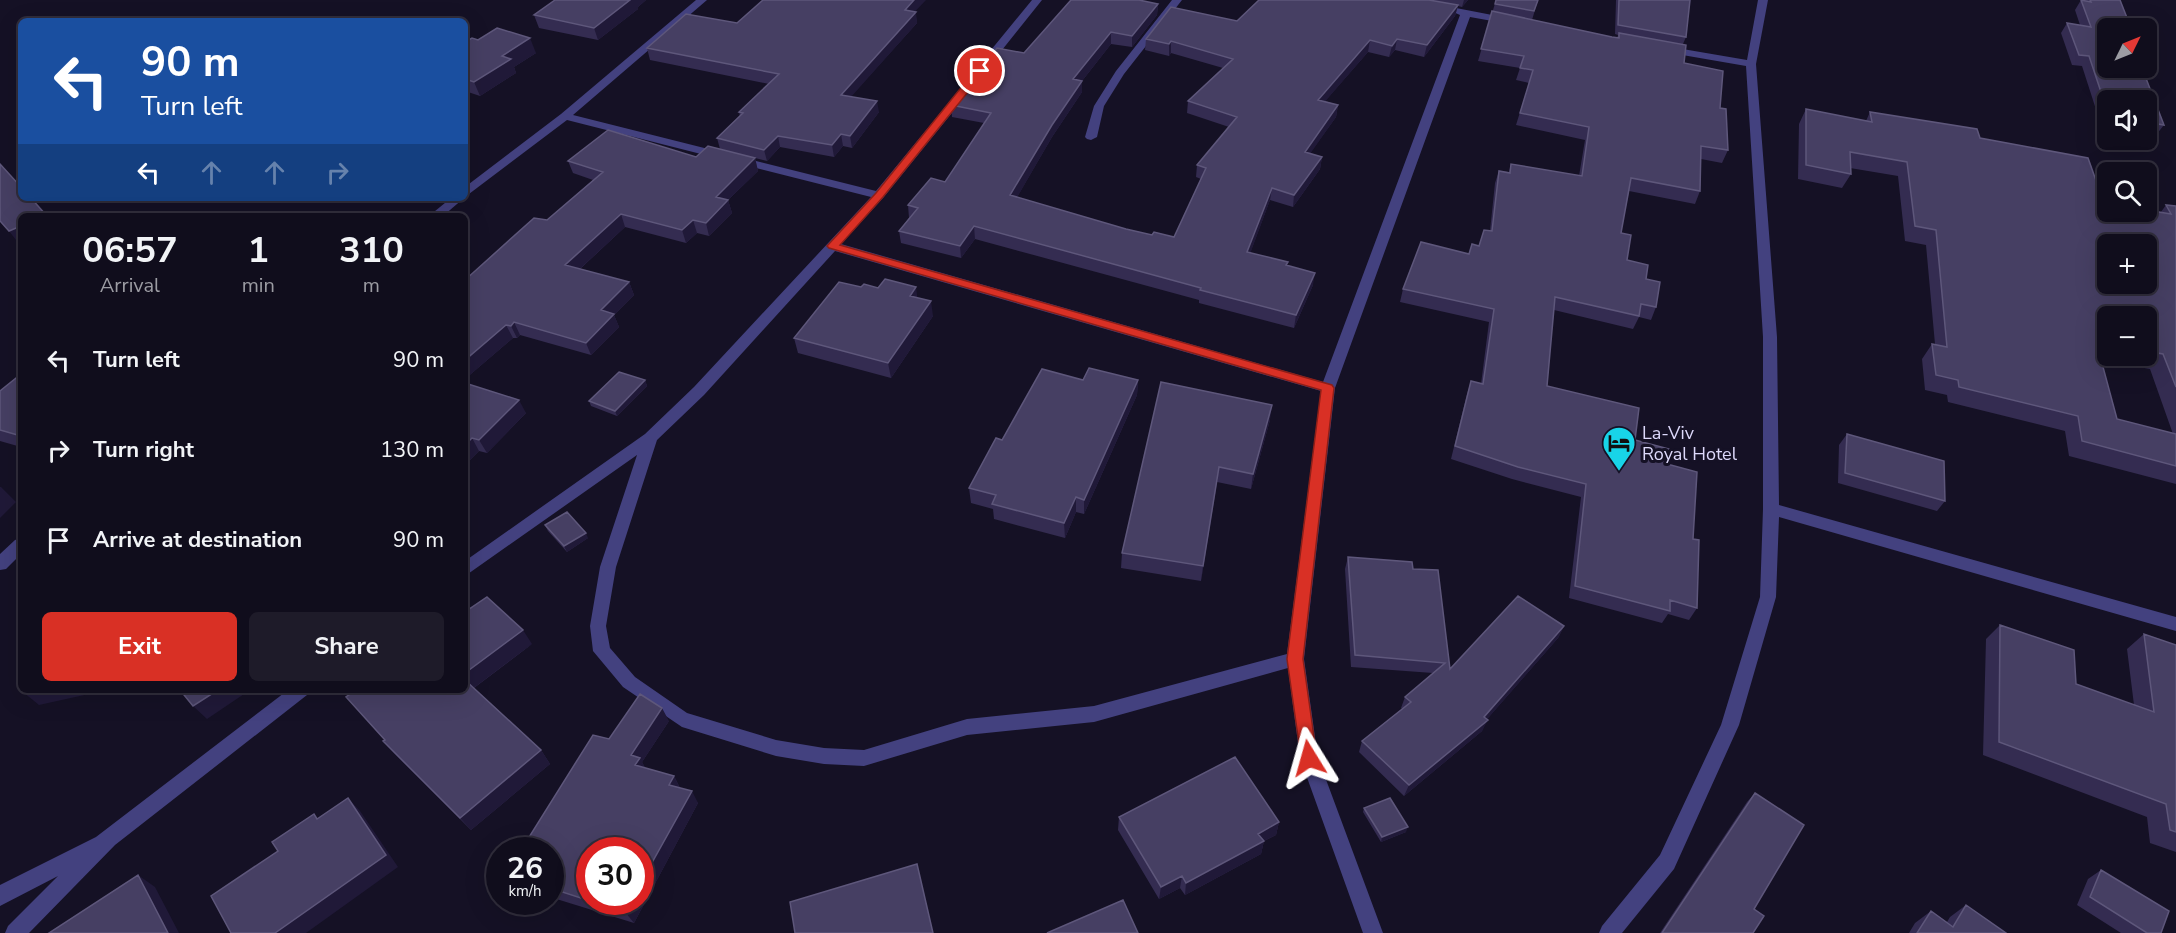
<!DOCTYPE html>
<meta charset="utf-8">
<style>
body{margin:0;font-family:"Nunito Sans",sans-serif;background:#1e1b29;color:#f1f3f6;height:100vh;display:flex;flex-direction:column;font-size:22px;white-space:nowrap}
*{box-sizing:border-box;margin:0}
p{font-size:20px;color:#9c9ca3}
.icon{flex:none;width:33px;height:33px;fill:none;stroke:currentColor;stroke-width:2;stroke-linecap:round;stroke-linejoin:round}
.map{position:relative;flex:1;overflow:hidden}
.panel{position:absolute;left:18px;top:213px;width:450px;height:480px;display:flex;flex-direction:column;background:#100d1c;border-radius:9px;box-shadow:0 6px 24px #0002,0 0 0 2px #302d3b}
.panel>*{flex:none}
.banner{position:absolute;left:18px;top:18px;width:450px;height:183px;border-radius:9px;box-shadow:0 6px 24px #0002,0 0 0 2px #302d3b;background:#1a4fa0;color:#fff;overflow:hidden}
.needle{width:39px;rotate:47deg}
.buttons{position:absolute;left:2097px;top:18px;display:grid;gap:12px}
.buttons a{display:grid;place-items:center;width:60px;height:60px;border-radius:9px;background:#100d1c;box-shadow:0 6px 24px #0002,0 0 0 2px #302d3b;font-size:30px}
.speed{position:absolute;left:486px;top:837px;display:flex;gap:12px;font-size:30px;font-weight:700;text-align:center}
.speed>*{display:grid;place-content:center;width:78px;height:78px;border-radius:50%;background:#100d1c;box-shadow:0 6px 24px #0002,0 0 0 2px #302d3b;line-height:1}
.speed small{font-size:15px;font-weight:400}
.speed .limit{border:9px solid #d22;background:#fff;color:#111}
.pin{position:absolute;display:grid;place-items:center;width:51px;height:51px;color:#fff;margin:-26px;border:3px solid #fff;border-radius:50%;box-shadow:0 2px 6px #0007}
.me{position:absolute;width:66px;margin:-33px;rotate:352deg;stroke-linejoin:round;filter:drop-shadow(0 0 4px #0008)}
.turn{display:flex;align-items:center;gap:21px;height:126px;padding:0 24px;font-size:27px}
.turn .icon{width:78px;height:78px;stroke-width:2.5}
.turn b{display:block;font-size:42px;line-height:51px}
.lanes{display:flex;align-items:center;height:57px;padding:0 24px;background:#0003;justify-content:center;gap:30px;direction:ltr}
.lanes .off{opacity:.35}
.eta{display:flex;justify-content:space-evenly;align-items:center;height:102px;text-align:center}
.eta b{font-size:36px;font-weight:700;line-height:42px}
.primary-button{display:flex;gap:12px;margin-top:auto;padding:12px 24px}
.primary-button a{flex:1;height:69px;border-radius:9px;background:#d93025;color:#fff;font-size:24px;font-weight:700;line-height:69px;text-align:center}
.primary-button a+a{background:#1e1b29;color:#f1f3f6}
ul{padding:0;list-style:none}
li{display:flex;align-items:center;gap:18px;height:90px;padding:0 24px}
li div{flex:1}
li b{display:block;font-size:22px}
li em{font-style:normal}
.map>svg:first-child{display:block}
.lines{fill:none;stroke-linecap:round;stroke-linejoin:round}
.service{fill:#43417f;fill-rule:evenodd}
.minor{fill:#43417f;fill-rule:evenodd}
.wall{fill:#342c51;fill-rule:evenodd}
.shaded-wall{fill:#201938}
.building{fill:#463f63;stroke:#5e577b;stroke-width:1.5;fill-rule:evenodd}
.route{fill:#d93025;stroke:#8d1f18;stroke-width:1.5}
.labels{text-anchor:middle;stroke-width:6;stroke-linejoin:round;paint-order:stroke}
.poi-label{font-size:18px;fill:#ddd9fb;stroke:#151125;text-anchor:start}
</style>
<div class="map">
<svg width="2176" height="933" viewBox="0 0 2176 933">
<rect width="100%" height="100%" fill="#151125"/>
<g class="lines">
<!-- service -->
<path class="service" d="M1172,0h10l-58,74 -20,32 -7,31 -6,3 -4,-1 -2,-2 9,-31 22,-35z"/>
<!-- minor -->
<path class="minor" d="M696,0h11l-134,115 303,76 84,-102h8v4l-85,105 -42,46 482,138 137,-367 -9,-4 5,-3 57,11v4l-4,1 -39,-7 -135,371 -31,271 14,99 65,175h-20l-63,-175 -12,-90 -194,54 -127,13 -103,31 -40,-2 -48,-8 -94,-29 -59,-40 -30,-36 -3,-25 10,-59 37,-112 -172,121v-15l180,-127 49,-47 177,-190 -304,-77 -102,77v-10l96,-73zM835,251l486,140 -34,263 -193,52 -127,13 -103,31 -40,-2 -48,-8 -89,-27 -52,-36 -25,-29 -4,-22 10,-59 41,-127 47,-45z
M1032,0h10l-52,65h-8v-4z
M1758,0h10l-12,64 21,273 2,168 397,112v14l-397,-114 -3,80 -37,128 -65,144 -52,64h-23l3,-7 58,-71 61,-130 39,-128 3,-88v-172l-17,-271 -81,-14 -5,-3 5,-3 82,14z
M451,198h13l-21,18h-14z
M21,538v16l-15,15 -6,1v-16l15,-14z
M288,690h22l-3,5 -192,150 -86,88h-24l3,-7 50,-50 -58,30v-21l96,-48z"/>
</g>
<!-- wall -->
<path class="wall" d="M555,0h91l-8,7v2l-40,31 -59,-12 -5,-13z
M1259,0h209l-6,7 -4,-1 -3,10 -31,41 -29,-7 -6,7 -21,-5 -43,49 13,4 -2,12 -26,36 12,4 -2,12 -27,38 -23,-7 -20,53 38,9 -1,4 26,19 -19,43 -95,-25v-3l-224,-61 -14,19 -60,-15 -2,-12 10,-13 -1,-13 37,-23 39,-59 -32,-6 -1,-12 73,-52 134,-49 -1,11 -25,32 -21,-3 -29,37v11l-30,45 -35,60 109,32 26,6 22,2 27,-58 -5,-2 1,-12 32,-38 -42,-14 1,-12 35,-33 -52,-15 -2,3 -24,-6 1,-11 91,-18z
M1496,0h42l-6,20 85,18 1,-3 -3,-1 1,-34h74l-4,37 -3,7 1,19 36,45 8,42 -6,13 -21,-4 -1,32 -5,13 -66,-13 -8,42 6,27 19,19 10,28 -5,13 -12,-3 -6,12 -79,-19 -7,76 88,54 32,24 26,75 4,69 -8,12 -21,-6 -6,9 -93,-25 12,-101 -69,-18 -61,-20 16,-65 4,-13 10,3 8,-62 -89,-20 3,-13 66,-35 10,-8 11,-15 5,-48 4,-12 10,1 2,-8 68,12 6,-36 -69,-15 13,-42 -13,-3 4,-12 -42,-7z
M2081,0h39l-12,68h38l-3,3 21,54 -8,10 -10,-2v-33h-38v27l-7,-2 -19,-59 -10,-1 -11,-32 6,-10 13,2 -5,-15z
M915,11l2,12 -66,73 28,16 -27,36 -9,-2 -9,11 -54,-10 -13,14 -12,-3 3,13 -30,29 4,13 -23,23 -12,-3 -11,10 -61,-16 -45,42 49,13 5,13 -20,20 5,12 -28,28 -71,-20 -3,3h-4l-48,41v-99l82,-60 46,-40 -20,-7 -5,-12 128,-4 24,-8 -3,-11 23,-21 -1,-5 30,-28 -119,-24 -3,-12 90,-25z
M465,42l71,11 -22,14 2,6 -36,23 -15,-5z
M1806,109l60,12 4,-9 110,26 124,65 57,9 5,-7 10,1v278l-107,-28 -4,-25 -117,-29 -1,-7 -22,-5 -3,-31 10,-15h3l-9,-99 -21,-4 -7,-65 -48,-8 1,6 -9,14 -44,-9 1,-55zM2108,316h38v40h-38zM2101,360l49,9 23,65 -56,-15z
M861,287l56,10 16,19 -42,62 -93,-25 -4,-15z
M21,374v73l-21,-6v-50z
M645,380l2,6 -30,30 -26,-10 -2,-5z
M1083,380h55l-1,15 -53,119 -8,-2 -11,26 -71,-19 -1,-10 -22,-6 -2,-15 33,-48z
M465,383l61,30 -39,40 -8,-2 -14,14z
M1270,420l-19,69 -34,-7 -16,99 -80,-13 1,-15z
M1847,434l98,67 -8,10 -99,-28 1,-38z
M545,525l43,13 -21,14 -19,-21z
M1348,557l65,12 37,100 114,-43 -6,12 -71,81 -5,12 -78,65 -45,-44 3,-11 40,-32 -1,-1 4,-11 28,-24 -82,-6 -6,-98z
M2000,625l76,59 58,21 -7,-56 17,-15 32,11v207l-26,-9 -3,-26 -164,-62 3,-116z
M532,644l-58,44 67,62 9,14 -79,66 -76,-76 -12,-13z
M669,721l-27,41 3,6 29,8 6,12 18,15 -64,120 -84,-26v-47l59,-111zM590,850l50,52h-50z
M1755,793l-2,140h-93l87,-131z
M1364,808l42,24 -25,10 -18,-30z
M1119,817l160,5 -3,13 -12,6 -3,13 -76,41 -5,-7 -21,11 -41,-69z
M2101,870l60,63h-40l-44,-28 11,-26z
M1966,905l40,28h-97l6,-10 16,-12 16,11 3,-5z"/>
<!-- shaded-wall -->
<path class="shaded-wall" d="M630,0h16l-8,7v2l-40,31 -4,-12z
M914,0h12l-20,21 -1,-11z
M1464,0h4l-6,7z
M1158,4l-1,11 -25,32v-11z
M1458,5l-3,11 -31,41 3,-12z
M916,12l1,11 -74,83 -2,-11z
M1111,32v12l-29,37v11l-30,45 -41,71 -1,-13 42,-70 21,-46z
M530,38l6,15 -22,14 2,6 -36,23 -6,-14 28,-26z
M1397,39l-2,11 -6,7 3,-11z
M1370,40l-2,12 -52,60 2,-12z
M1171,41v12l-2,3v-12z
M877,101l2,11 -27,36 -2,-12z
M1338,105l-2,12 -33,47 2,-12z
M841,134l2,12 -9,11 -2,-12z
M778,136l2,11 -13,14 -3,-11z
M1322,157l-2,12 -27,38 1,-12z
M755,158l3,13 -30,29 4,13 -23,23 -3,-13 10,-26z
M1272,188l-2,12 -24,65 1,-13z
M621,214l4,13 -54,50 -6,-12z
M693,220l4,13 -11,10 -4,-13z
M21,226v12l-5,2 -7,-9z
M974,226l1,13 -14,19 -1,-12z
M1315,273l-2,12 -19,43 2,-13z
M629,282l5,13 -20,20 5,12 -28,28 -5,-12 15,-33z
M916,287l2,15 -8,-6z
M931,301l2,15 -42,62 -3,-15z
M514,322l6,13 -3,3 -6,-12z
M506,325l7,13 -48,41v-19z
M645,380l2,6 -30,30 -2,-5z
M1138,380l-1,15 -53,119v-14z
M519,400l7,13 -39,40 -8,-13z
M1272,405l-2,15 -19,69 2,-15z
M472,438l7,13 -14,14v-20z
M1219,467l-2,15 -16,99 2,-15z
M0,487h1l15,15 -16,16z
M1076,497v15l-11,26 -1,-15z
M586,533l2,5 -21,14 -3,-6z
M1564,626l-6,12 -76,87 6,-5 -6,11 -78,65 5,-11 75,-68z
M523,630l9,14 -61,46 -6,-8v-9z
M35,690h72l-68,15 -16,-13z
M113,690h24l-19,4z
M218,690h32l-43,29 -14,-13z
M662,708l7,13 -27,41 5,9 -4,7 -12,-23z
M541,750l9,14 -79,66 -11,-12z
M674,776l6,12 -11,-3z
M692,791l6,12 -64,120 -9,-11 6,-10h9v-18z
M348,798l12,13 38,56 -92,66h-31z
M1279,822l-3,13 -12,6 -3,13 -76,41 1,-12 72,-49z
M1408,827l-2,5 -25,10 1,-5z
M138,875l17,12 24,46h-11z
M1182,876l-2,12 -21,11 2,-12z"/>
<!-- building -->
<path class="building" d="M555,0h75l-36,28 -60,-13z
M763,0h151l-9,10 11,2 -75,83 36,6 -27,35 -9,-2 -9,11 -54,-9 -14,14 -47,-12 26,-25 -4,-1 40,-38 -132,-26 39,-34 51,9z
M1071,0h68l19,4 -26,32 -21,-4 -38,47 9,2 -30,44 -42,70 116,34 26,6 2,-3 20,5 32,-69 -9,-3 40,-48 -49,-16 45,-42 -62,-18 -2,3 -23,-5 25,-32 66,14 22,-21h170l29,5 -31,40 -30,-6 -5,7 -22,-6 -52,60 20,5 -33,47 17,5 -28,38 -22,-7 -25,64 41,10 -2,3 29,8 -19,42 -96,-25 1,-2 -227,-62 -14,20 -61,-15 19,-23 -10,-3 23,-27 14,4 46,-69 -40,-8 46,-57 27,5z
M1496,0h42l-4,11 -39,-7z
M1619,0h71l-4,37 -68,-12z
M2081,0l10,2 -1,-2h30l11,28h-23v40h34l22,57 -18,-3v-22h-38v13l-19,-57 -10,-1 -12,-32 24,4z
M1492,11l120,26 7,1v-5l67,12 -2,18 39,8 -3,37 6,1 2,41 -27,-4 -1,45 -69,-13 -10,55 10,2 -4,25 21,5 -2,14 14,3 -4,25 -15,-3 -2,12 -84,-19 -8,89 92,22 -4,32 34,9 -2,15 30,8 -4,67 6,1 -2,68 -27,-8v11l-95,-25 11,-102 -68,-17 -63,-21 16,-65 12,3 11,-75 -91,-20 18,-47 48,12 3,-10 7,2 5,-16 8,1 7,-60 11,2 1,-9 71,12 7,-49 -69,-14 13,-43 -13,-2 4,-12 -43,-7z
M497,28l33,10 -28,18 9,3 -37,23 -9,-3v-37l7,-4 6,2z
M1806,109l66,13 -2,-10 107,17 3,9 108,20 16,45 4,1v8h38v-2l25,4 -5,-9 10,1v181l-13,-33 -17,-3v-35h-38v27l-12,-2 21,78 59,15v32l-94,-25 -4,-25 -119,-29 -1,-7 -22,-5 -4,-31 15,3 -11,-117 -21,-4 -8,-64 -57,-10 1,22 -45,-9zM2108,244h38v40h-38z
M608,130l88,27 12,-11 47,12 -39,39 12,3 -22,23 -13,-3 -11,10 -61,-16 -56,51 64,17 -28,28 13,4 -28,29 -72,-21 -3,4 -5,-1 -41,35v-80l69,-62 13,2 56,-48 -35,-11z
M0,164l21,23v11h10l15,17 -2,1h-23v10l-12,5 -9,-10z
M885,279l31,8 -6,9 21,5 -43,62 -94,-25 45,-56 22,5 3,-3 14,4z
M1089,368l49,12 -54,120 -8,-3 -12,26 -72,-19 4,-9 -27,-7 27,-50 6,2 40,-71 41,11z
M619,372l26,8 -30,31 -26,-10z
M21,374v62l-21,-6v-39z
M1161,382l111,23 -19,69 -34,-7 -16,99 -81,-13z
M465,383l54,17 -40,40 -7,-2 -7,7z
M1847,434l97,27 1,40 -100,-28z
M567,512l19,21 -22,13 -19,-21z
M1348,557l64,5 1,7 25,1 12,99 68,-73 46,30 -80,91 4,3 -79,65 -47,-44 49,-39 -6,-5 40,-34 -90,-8z
M487,597l36,33 -58,43v-61z
M2000,625l74,25 2,34 78,28 -10,-78 32,11v187l-6,-2 -4,-26 -167,-62z
M465,680l76,70 -81,68 -77,-77 2,-1 -39,-43 10,-7h109z
M24,690h11l-12,2z
M180,690h38l-25,16z
M640,694l22,14 -31,47 9,3 -5,7 39,11 -5,9 23,6 -52,93v-34h-50v51l-40,-13v-38h-29l72,-115 16,4z
M1235,757l44,65 -21,12 6,7 -78,42 -4,-7 -21,11 -42,-70z
M1755,793l49,32 -50,84 10,7 -11,17h-91z
M348,798l38,57 -111,78h-44l-20,-37 67,-45 -6,-9 42,-28 3,5z
M1390,798l18,29 -26,10 -18,-29z
M917,864l16,69h-138l-5,-31z
M2101,870l68,41 -8,22h-14l-57,-36z
M138,875l30,58h-119z
M1123,900l15,33h-91z
M593,902h38l-6,10z
M1966,905l40,28h-89l14,-22 22,16z"/>
<!-- route -->
<path class="route" d="M976,69l9,2 -102,126 -43,48 492,140 2,3 -31,271 14,99 -2,6 -6,2 -6,-2 -2,-6 -14,-99 34,-269 -492,-142 -2,-2 49,-53z"/>
<!-- icons -->
<defs>
<g id="hotel-pin" transform="scale(1.725)"><path d="M0 17L-7.5 6A9.5 9.5 0 1 1 7.5 6Z" fill="#18d4e8" stroke="#151125"/><path d="M-6-4.5h1.5V1H6V5H4.5V3h-9V5H-6ZM-4 0a1.8 1.8 0 1 1 3.6 0ZM.5 0V-2.5h3Q6-2.5 6 0Z" fill="#111"/></g>
</defs>
<g fill-rule="evenodd">
<use href="#hotel-pin" x="1619" y="443"/>
</g>
<g class="labels">
<!-- poi labels -->
<g class="poi-label">
<text x="1642" y="439">La-Viv<tspan x="1642" dy="21">Royal Hotel</tspan></text>
</g>
</g>
</svg>
<div class="buttons">
<a><svg class="needle" viewBox="-14 -14 28 28"><path d="M0-13l5 13h-10z" fill="#e53935"/><path d="M0 13l5-13h-10z" fill="#9c9ca3"/></svg></a>
<a><svg class="icon" aria-label="sound" viewBox="0 0 24 24"><path d="M4 9h4l5-4v14l-5-4H4zM17 9q2 3 0 6"/></svg></a>
<a><svg class="icon" aria-label="search" viewBox="0 0 24 24"><circle cx="10" cy="10" r="6"/><path d="M15 15l6 6"/></svg></a>
<a>+</a>
<a>−</a>
</div>
<div class="speed"><div>26<small>km/h</small></div><div class="limit">30</div></div>
<div class="pin" style="left:980px;top:71px;background:#d93025"><svg class="icon" aria-label="arrive" viewBox="0 0 24 24"><path d="M6 21V4h12l-3 4 3 4H6"/></svg></div>
<svg class="me" style="left:1309px;top:758px" viewBox="-20 -20 40 40"><path d="M0-17L14 15 0 8-14 15z" fill="#d93025" stroke="#fff" stroke-width="4"/></svg>
<div class="banner">
<div class="turn"><svg class="icon" aria-label="left" viewBox="0 0 24 24"><path d="M17 20v-9H6M10 6l-5 5 5 5"/></svg><div><b>90 m</b>Turn left</div></div>
<div class="lanes"><svg class="icon" aria-label="left" viewBox="0 0 24 24"><path d="M17 20v-9H6M10 6l-5 5 5 5"/></svg><svg class="icon off" aria-label="ahead" viewBox="0 0 24 24"><path d="M12 20V5M6 11l6-6 6 6"/></svg><svg class="icon off" aria-label="ahead" viewBox="0 0 24 24"><path d="M12 20V5M6 11l6-6 6 6"/></svg><svg class="icon off" aria-label="right" viewBox="0 0 24 24"><path d="M7 20v-9h11M14 6l5 5-5 5"/></svg></div>
</div>
<section class="panel">
<div class="eta">
<div><b>06:57</b><p>Arrival</p></div>
<div><b>1</b><p>min</p></div>
<div><b>310</b><p>m</p></div>
</div>
<ul>
<li><svg class="icon" aria-label="left" viewBox="0 0 24 24"><path d="M17 20v-9H6M10 6l-5 5 5 5"/></svg><div><b>Turn left</b></div><em>90 m</em></li>
<li><svg class="icon" aria-label="right" viewBox="0 0 24 24"><path d="M7 20v-9h11M14 6l5 5-5 5"/></svg><div><b>Turn right</b></div><em>130 m</em></li>
<li><svg class="icon" aria-label="arrive" viewBox="0 0 24 24"><path d="M6 21V4h12l-3 4 3 4H6"/></svg><div><b>Arrive at destination</b></div><em>90 m</em></li>
</ul>
<div class="primary-button"><a>Exit</a><a>Share</a></div>
</section>
</div>
